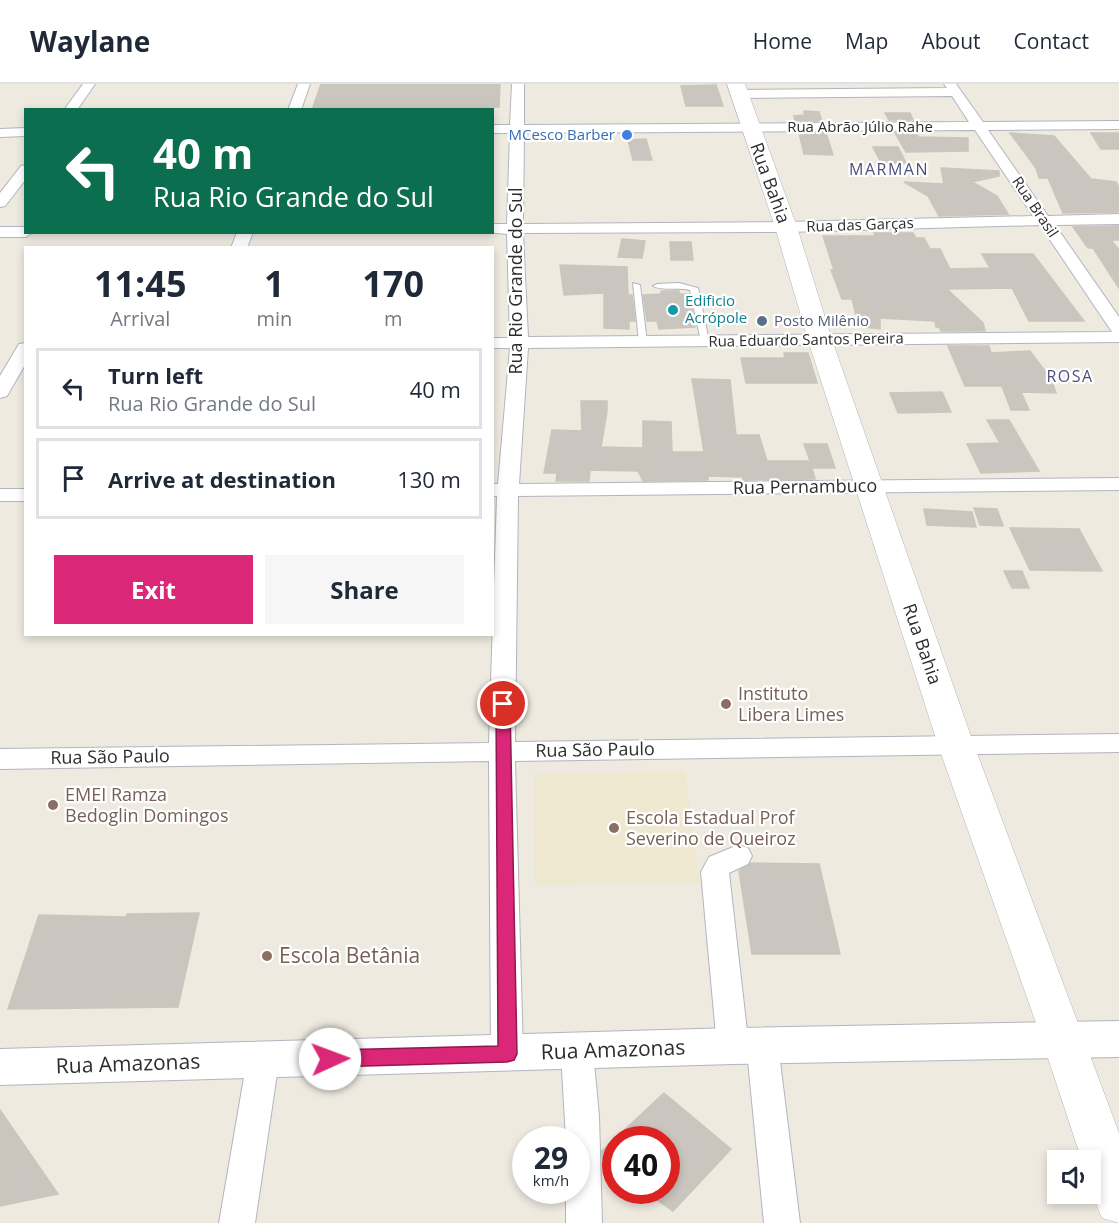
<!DOCTYPE html>
<meta charset="utf-8">
<style>
body{margin:0;font-family:"Open Sans",sans-serif;background:#f6f6f7;color:#1f2937;height:100vh;display:flex;flex-direction:column;font-size:22px;white-space:nowrap}
*{box-sizing:border-box;margin:0}
p{font-size:20px;color:#747a83}
.icon{flex:none;width:33px;height:33px;fill:none;stroke:currentColor;stroke-width:2;stroke-linecap:round;stroke-linejoin:round}
.map{position:relative;flex:1;overflow:hidden}
.panel{position:absolute;left:24px;top:162px;width:470px;height:390px;display:flex;flex-direction:column;background:#fff;border-radius:0px;box-shadow:0 3px 9px #0003}
.panel>*{flex:none}
.guide{position:absolute;left:24px;top:24px;width:470px;height:126px;border-radius:0px;box-shadow:0 3px 9px #0003;background:#0b6e4f;color:#fff;overflow:hidden}
.tools{position:absolute;left:1047px;top:1066px;display:grid;gap:12px}
.tools a{display:grid;place-items:center;width:54px;height:54px;border-radius:0px;background:#fff;box-shadow:0 3px 9px #0003;font-size:30px}
.speed{position:absolute;left:512px;top:1042px;display:flex;gap:12px;font-size:30px;font-weight:700;text-align:center}
.speed>*{display:grid;place-content:center;width:78px;height:78px;border-radius:50%;background:#fff;box-shadow:0 3px 9px #0003;line-height:1}
.speed small{font-size:15px;font-weight:400}
.speed .limit{border:9px solid #d22;background:#fff;color:#111}
.pin{position:absolute;display:grid;place-items:center;width:51px;height:51px;color:#fff;margin:-26px;border:3px solid #fff;border-radius:50%;box-shadow:0 2px 6px #0007}
.me{position:absolute;width:66px;margin:-33px;rotate:88deg;stroke-linejoin:round;filter:drop-shadow(0 0 4px #0008)}
.turn{display:flex;align-items:center;gap:21px;height:126px;padding:0 30px;font-size:27px}
.turn .icon{width:78px;height:78px;stroke-width:2.5}
.turn b{display:block;font-size:42px;line-height:51px}
.eta{display:flex;justify-content:space-evenly;align-items:center;height:102px;text-align:center}
.eta b{font-size:36px;font-weight:700;line-height:42px}
.primary-button{display:flex;gap:12px;margin-top:auto;padding:12px 30px}
.primary-button a{flex:1;height:69px;border-radius:0px;background:#db2777;color:#fff;font-size:24px;font-weight:700;line-height:69px;text-align:center}
.primary-button a+a{background:#f6f6f7;color:#1f2937}
ul{padding:0;list-style:none}
li{display:flex;align-items:center;gap:18px;height:81px;margin:0 12px 9px;padding:0 18px;border:3px solid #e0e1e3;border-radius:0px}
li div{flex:1}
li b{display:block;font-size:22px}
li em{font-style:normal}
header{display:flex;align-items:center;gap:36px;box-sizing:border-box;height:84px;padding:0 30px;background:#fff;border-bottom:2px solid #e0e1e3}
header strong{font-size:28px}
nav{display:flex;gap:33px;margin-inline-start:auto;font-size:21px}
.map>svg:first-child{display:block}
.education{fill:#efe8d0}
.building{fill:#cac6bf;stroke:#cac6b9;stroke-width:1.5}
.lines{fill:none;stroke-linecap:round;stroke-linejoin:round}
.service-casing{stroke:#b3b4c0;stroke-width:2}
.minor-casing{stroke:#b3b4c0;stroke-width:2}
.tertiary-casing{stroke:#b3b4c0;stroke-width:2}
.secondary-casing{stroke:#b3b4c0;stroke-width:1}
.service{fill:#fff;fill-rule:evenodd}
.minor{fill:#fff;fill-rule:evenodd}
.tertiary{fill:#fff;fill-rule:evenodd}
.secondary{fill:#fff;fill-rule:evenodd}
.route{fill:#db2777;stroke:#8e194d;stroke-width:1.5}
.shop-dot{fill:#3f7fe0;stroke:#fff;stroke-width:2}
.culture-dot{fill:#0f9aa8;stroke:#fff;stroke-width:2}
.service-dot{fill:#5c6f8a;stroke:#fff;stroke-width:2}
.education-dot{fill:#8d6e63;stroke:#fff;stroke-width:2}
.labels{text-anchor:middle;stroke-width:4.5;stroke-linejoin:round;paint-order:stroke}
.far-street-label{font-size:15px;fill:#2d2d2d;stroke:#fff}
.far-shop-label{font-size:15px;fill:#366cbe;stroke:#fff;text-anchor:end}
.far-culture-label{font-size:15px;fill:#0d838f;stroke:#fff;text-anchor:start}
.far-service-label{font-size:15px;fill:#4e5e75;stroke:#fff;text-anchor:start}
.far-neighbourhood-label{font-size:16px;letter-spacing:1.5px;fill:#4d507e;stroke:#fff}
.street-label{font-size:18px;fill:#2d2d2d;stroke:#fff}
.education-label{font-size:18px;fill:#785e54;stroke:#fff;text-anchor:start}
.near-education-label{font-size:21px;fill:#785e54;stroke:#fff;text-anchor:start}
.near-street-label{font-size:21px;fill:#2d2d2d;stroke:#fff}
</style>
<header>
<strong>Waylane</strong>
<nav><a>Home</a><a>Map</a><a>About</a><a>Contact</a></nav>
</header>
<div class="map">
<svg width="1119" height="1139" viewBox="0 0 1119 1139">
<rect width="100%" height="100%" fill="#eeeae0"/>
<!-- education -->
<path class="education" d="M685,688l15,111 -165,2 -1,-111z"/>
<!-- building -->
<path class="building" d="M321,0h179l-1,23 -187,3z
M716,1l7,21h-37l-5,-20z
M804,27l15,1 3,9h-27l-1,-5 10,-1z
M885,29h25l3,7h-24z
M799,49h27l7,22 -29,-1z
M895,49h22l1,4 50,1v13l-62,1z
M1010,49l44,3 37,43 25,3 3,6v24l-56,1 -15,-35h-9l-3,-10z
M1091,49h28v16h-18z
M646,55l6,21h-19l-5,-20z
M873,63h25l8,16h-25z
M941,84l58,3v5l-27,6 25,14 11,18 -69,2 -11,-20 -24,-14 40,2z
M1119,142v14h-8l8,10v38l-26,-40h-5l-15,-21z
M874,149h39l3,5h8l6,11h10l10,20 40,-1 -8,-14h51l51,67h-55l-17,-33 -65,1 36,34 2,8h-44l-2,-4h-3l-1,-6 -55,-3v11l-17,-2v-8h-6l-5,-20h-10l-11,-29h3l-11,-34h52z
M622,155l23,2 -3,17 -24,-1z
M670,158h21l2,18h-22z
M560,181l67,2 1,28h4l3,26h-6v8l-25,-1v-35l-40,2z
M661,207h18v3h10l6,33 -36,2 -2,-8h-10l-4,-26 18,-1z
M948,262h41l2,7 39,-2 21,28 5,14 -35,-1 8,18h-18l-9,-24h-37z
M784,269h24l9,30h-71l-5,-25h44z
M692,295l38,1 6,55h23l8,26h43l-6,-17h23l8,24h-23l3,11 -72,1v-3l-35,-1v4l-65,1 -5,-10 -48,-1 -1,11h-33l1,-8h-13l8,-43 30,1 -1,-30h26v10l-6,36 42,1v-27l28,1 1,30h32z
M942,308l9,20 -53,1 -8,-20z
M987,336h22l30,51 -58,2 -14,-29 33,-1z
M974,424l23,1 6,17 -23,-1z
M924,425l48,3 4,15 -49,-2z
M1010,444l69,1 23,42 -72,-1z
M1004,487h18l7,17h-17z
M751,779l68,1 21,90h-88l-13,-83z
M199,829l-21,94 -170,2 31,-94 88,2v-3z
M664,1009l67,56 -58,62 -29,-20h22v-51h-51v31l-12,-8 -1,-12z
M0,1026l58,84 -58,12z"/>
<g class="lines">
<!-- service casing -->
<g class="service-casing">
<path id="service" d="M633,199l7,2 7,57 -4,3 -4,-3z
M679,199l19,5 11,53 -1,2h-6l-1,-2 -11,-51c-11,-3 -28,1 -37,-4l4,-2z"/>
</g>
<!-- minor casing -->
<g class="minor-casing">
<path id="minor" d="M83,0h12l-18,26h-13z
M298,0h12l-9,26h-13z
M512,0h12v41l445,-3 -17,-26 -213,2 -6,-4 6,-4 208,-2 -3,-4h12l27,38 136,-1v8l-131,1 60,86 71,-2v10l-64,1 64,92v25l-591,6 -9,136 600,-6v12l-601,6 -3,246 604,-8v18l-604,9 8,293 -5,10 -11,4 -11,-4 -5,-10 -2,-293 -489,8v-20l489,-6 8,-247h-5v-12h6l12,-136h-18v-10h18l-3,-104 -20,-2h5v-8h15l3,-91h-18v-8h18zM975,46l58,86 -247,6 -263,2 1,-91zM1040,141l72,107 -584,5 -5,-104 263,-1z
M26,44v8l-26,1v-8z
M26,81v14l-21,27 -5,1v-14l21,-27z
M0,143h26v5h7l-7,5h-26z
M237,148h16l-6,16h-16z
M26,259v20l-19,33 -7,2v-22l19,-32z
M0,405h26v12h-26z
M738,761l10,3 4,8 -4,8 -19,9 19,167 3,-5 11,-4 11,4 5,10 22,178h-36l-17,-172 -3,5 -11,4 -11,-4 -5,-10 -16,-174 8,-15z
M577,954l11,4 5,10 6,64 3,107h-36v-32h10v-51h-10l-5,-88 5,-10z
M263,962l11,4 5,10 -24,163h-36l28,-163 5,-10z"/>
</g>
<!-- tertiary casing -->
<g class="tertiary-casing">
<path id="tertiary" d="M1119,937v36l-386,7 -733,21v-36l733,-21z"/>
</g>
<!-- secondary casing -->
<g class="secondary-casing">
<path id="secondary" d="M727,0h18l52,143 35,113 142,405 145,388v90l-17,-5c-9,-20 -12,-35 -12,-57h-8l-40,-121 -104,-295 -130,-405 -33,-113z"/>
</g>
<!-- service -->
<use href="#service" class="service"/>
<!-- minor -->
<use href="#minor" class="minor"/>
<!-- tertiary -->
<use href="#tertiary" class="tertiary"/>
<!-- secondary -->
<use href="#secondary" class="secondary"/>
</g>
<!-- route -->
<path class="route" d="M503,615l7,5 7,350 -3,6 -7,2 -177,5 -7,-2 -3,-6 3,-6 7,-3 168,-4 -2,-342z"/>
<!-- markers -->
<circle class="shop-dot" cx="627" cy="51" r="6"/>
<circle class="culture-dot" cx="673" cy="226" r="6"/>
<circle class="service-dot" cx="762" cy="237" r="6"/>
<g class="education-dot">
<circle cx="726" cy="620" r="6"/>
<circle cx="53" cy="721" r="6"/>
<circle cx="614" cy="744" r="6"/>
<circle cx="267" cy="872" r="6"/>
</g>
<g class="labels">
<!-- far-street labels -->
<g class="far-street-label">
<text x="860" y="48">Rua Abrão Júlio Rahe</text>
<text transform="translate(1035 123) rotate(56)" y="5">Rua Brasil</text>
<text transform="translate(860 141) rotate(-2)" y="5">Rua das Garças</text>
<text transform="translate(806 256) rotate(-1)" y="5">Rua Eduardo Santos Pereira</text>
</g>
<!-- far-shop labels -->
<g class="far-shop-label">
<text x="615" y="56">MCesco Barber</text>
</g>
<!-- far-culture labels -->
<g class="far-culture-label">
<text x="685" y="222">Edificio<tspan x="685" dy="17">Acrópole</tspan></text>
</g>
<!-- far-service labels -->
<g class="far-service-label">
<text x="774" y="242">Posto Milênio</text>
</g>
<!-- far-neighbourhood labels -->
<g class="far-neighbourhood-label">
<text x="889" y="91">MARMAN</text>
<text x="1070" y="298">ROSA</text>
</g>
<!-- street labels -->
<g class="street-label">
<text transform="translate(770 99) rotate(70)" y="6">Rua Bahia</text>
<text transform="translate(516 197) rotate(-90)" y="6">Rua Rio Grande do Sul</text>
<text transform="translate(805 403) rotate(-1)" y="6">Rua Pernambuco</text>
<text transform="translate(922 560) rotate(71)" y="6">Rua Bahia</text>
<text transform="translate(595 666) rotate(-1)" y="6">Rua São Paulo</text>
<text transform="translate(110 673) rotate(-1)" y="6">Rua São Paulo</text>
</g>
<!-- education labels -->
<g class="education-label">
<text x="738" y="616">Instituto<tspan x="738" dy="21">Libera Limes</tspan></text>
<text x="65" y="717">EMEI Ramza<tspan x="65" dy="21">Bedoglin Domingos</tspan></text>
<text x="626" y="740">Escola Estadual Prof<tspan x="626" dy="21">Severino de Queiroz</tspan></text>
</g>
<!-- near-education labels -->
<g class="near-education-label">
<text x="279" y="879">Escola Betânia</text>
</g>
<!-- near-street labels -->
<g class="near-street-label">
<text transform="translate(613 966) rotate(-2)" y="7">Rua Amazonas</text>
<text transform="translate(128 980) rotate(-2)" y="7">Rua Amazonas</text>
</g>
</g>
</svg>
<div class="tools">
<a><svg class="icon" aria-label="sound" viewBox="0 0 24 24"><path d="M4 9h4l5-4v14l-5-4H4zM17 9q2 3 0 6"/></svg></a>
</div>
<div class="speed"><div>29<small>km/h</small></div><div class="limit">40</div></div>
<div class="pin" style="left:503px;top:620px;background:#d93025"><svg class="icon" aria-label="arrive" viewBox="0 0 24 24"><path d="M6 21V4h12l-3 4 3 4H6"/></svg></div>
<svg class="me" style="left:330px;top:975px" viewBox="-20 -20 40 40"><circle r="19" fill="#fff"/><path d="M0-13L10 11 0 6-10 11z" fill="#db2777"/></svg>
<div class="guide">
<div class="turn"><svg class="icon" aria-label="left" viewBox="0 0 24 24"><path d="M17 20v-9H6M10 6l-5 5 5 5"/></svg><div><b>40 m</b>Rua Rio Grande do Sul</div></div>
</div>
<section class="panel">
<div class="eta">
<div><b>11:45</b><p>Arrival</p></div>
<div><b>1</b><p>min</p></div>
<div><b>170</b><p>m</p></div>
</div>
<ul>
<li><svg class="icon" aria-label="left" viewBox="0 0 24 24"><path d="M17 20v-9H6M10 6l-5 5 5 5"/></svg><div><b>Turn left</b><p>Rua Rio Grande do Sul</p></div><em>40 m</em></li>
<li><svg class="icon" aria-label="arrive" viewBox="0 0 24 24"><path d="M6 21V4h12l-3 4 3 4H6"/></svg><div><b>Arrive at destination</b></div><em>130 m</em></li>
</ul>
<div class="primary-button"><a>Exit</a><a>Share</a></div>
</section>
</div>
